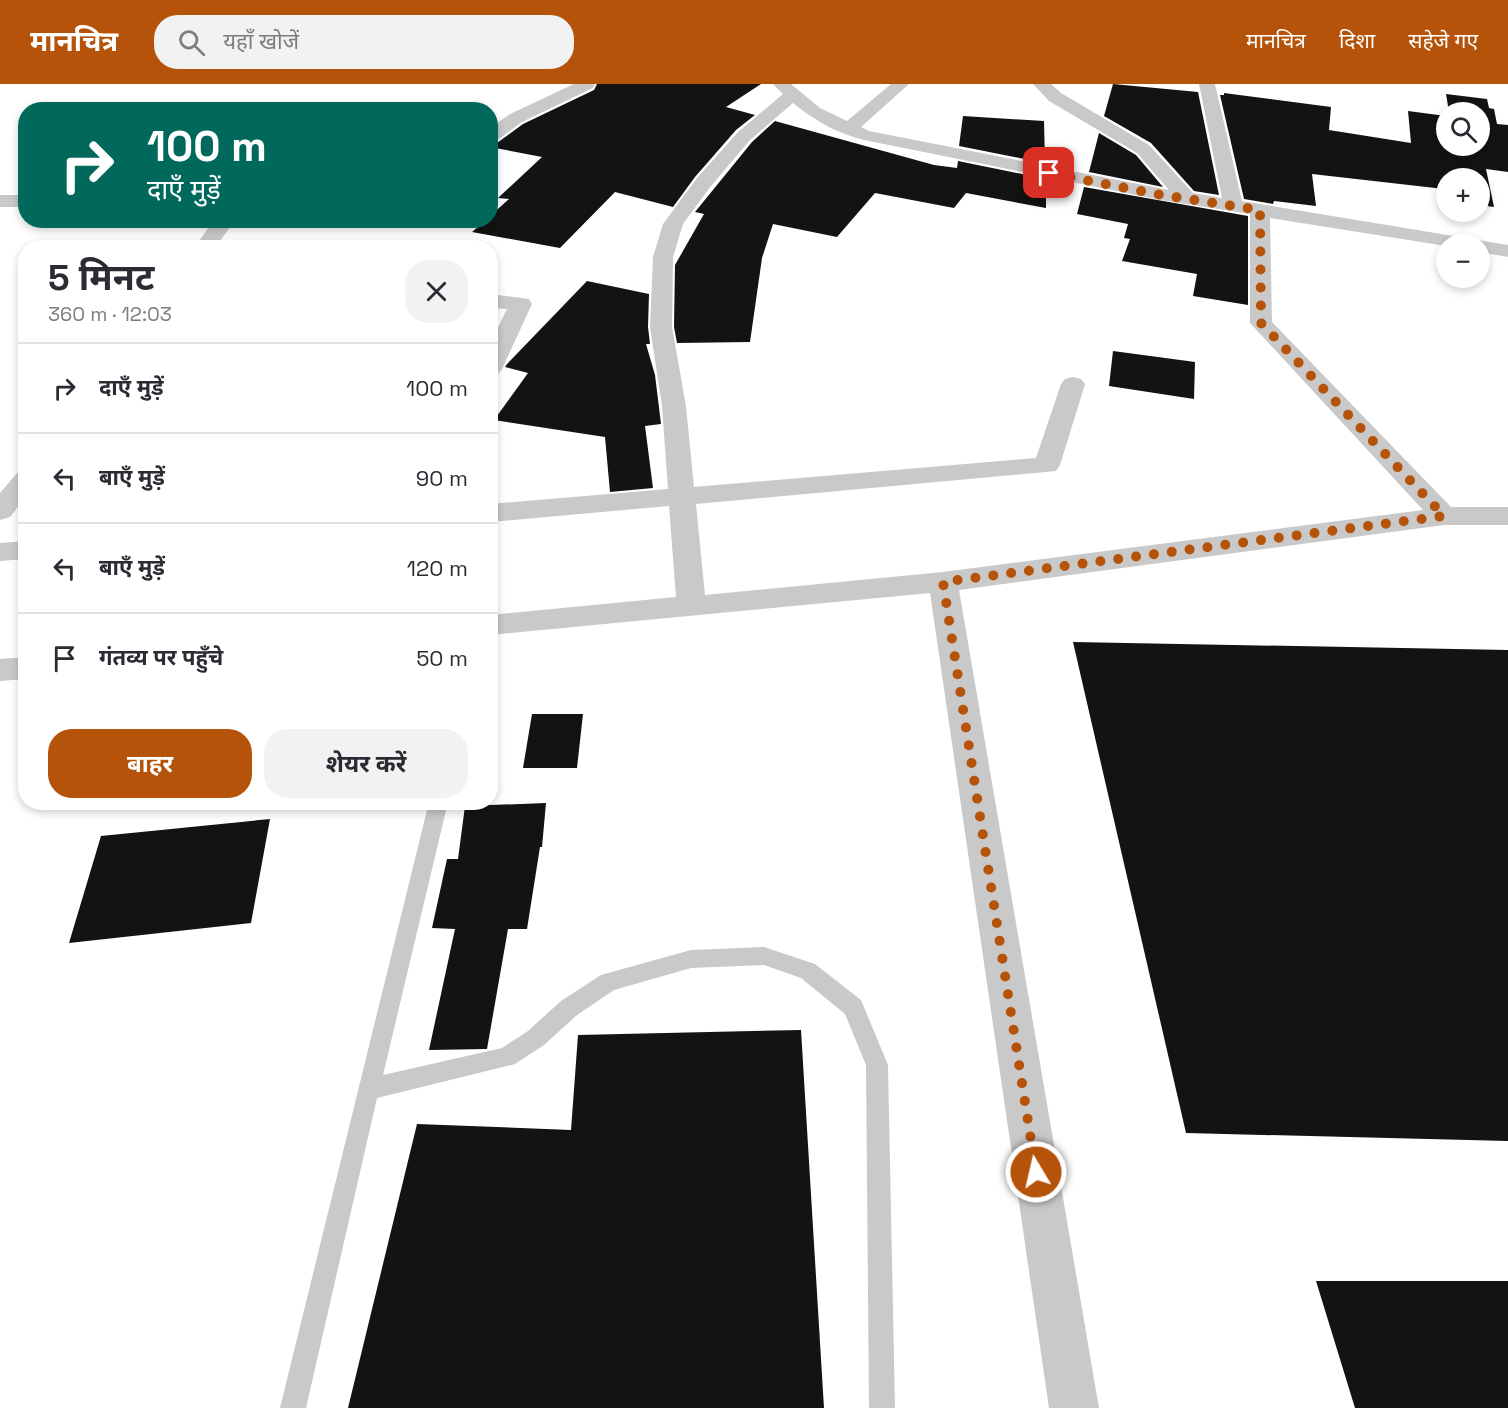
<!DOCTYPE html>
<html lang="hi">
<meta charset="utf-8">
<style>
body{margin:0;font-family:"Space Grotesk","Noto Sans Devanagari",sans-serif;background:#f2f2f3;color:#2b2b33;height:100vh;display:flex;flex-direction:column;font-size:22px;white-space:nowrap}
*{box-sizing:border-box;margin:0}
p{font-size:20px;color:#7c7c81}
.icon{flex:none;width:33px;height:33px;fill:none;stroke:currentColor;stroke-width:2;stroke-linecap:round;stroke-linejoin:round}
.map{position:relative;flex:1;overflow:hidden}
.drawer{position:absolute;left:18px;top:156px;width:480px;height:570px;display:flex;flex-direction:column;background:#fff;border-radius:24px;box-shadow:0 3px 9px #0003}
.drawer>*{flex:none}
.guide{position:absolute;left:18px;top:18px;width:480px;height:126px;border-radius:24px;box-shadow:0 3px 9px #0003;background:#00695c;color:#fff;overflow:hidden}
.controls{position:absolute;left:1436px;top:18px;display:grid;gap:12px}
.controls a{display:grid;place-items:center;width:54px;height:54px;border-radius:50%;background:#fff;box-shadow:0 3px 9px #0003;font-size:30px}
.pin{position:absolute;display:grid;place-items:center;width:51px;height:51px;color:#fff;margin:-26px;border-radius:12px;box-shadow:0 3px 9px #0006}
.me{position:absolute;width:66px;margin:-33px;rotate:351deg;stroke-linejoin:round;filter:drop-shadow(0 0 4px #0008)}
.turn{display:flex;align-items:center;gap:21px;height:126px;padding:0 30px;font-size:27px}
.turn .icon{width:78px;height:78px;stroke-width:2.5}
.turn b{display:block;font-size:42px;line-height:51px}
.round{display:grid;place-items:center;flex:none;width:63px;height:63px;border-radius:24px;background:#f2f2f3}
.overview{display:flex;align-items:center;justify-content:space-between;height:102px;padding:0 30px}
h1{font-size:36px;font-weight:700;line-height:45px}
.action{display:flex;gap:12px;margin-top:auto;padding:12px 30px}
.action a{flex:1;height:69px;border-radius:24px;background:#b45309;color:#fff;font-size:24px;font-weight:700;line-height:69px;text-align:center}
.action a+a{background:#f2f2f3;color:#2b2b33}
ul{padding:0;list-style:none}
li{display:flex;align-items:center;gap:18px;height:90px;padding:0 30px;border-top:2px solid #e1e1e2}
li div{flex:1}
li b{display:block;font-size:22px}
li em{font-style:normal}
header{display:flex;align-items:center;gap:36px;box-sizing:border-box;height:84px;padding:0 30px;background:#b45309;color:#fff}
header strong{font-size:28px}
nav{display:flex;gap:33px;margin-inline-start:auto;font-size:21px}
.search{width:420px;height:54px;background:#f2f2f3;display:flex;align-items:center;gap:15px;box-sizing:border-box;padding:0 21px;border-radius:24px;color:#7c7c81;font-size:22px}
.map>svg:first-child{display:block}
.building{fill:#131313}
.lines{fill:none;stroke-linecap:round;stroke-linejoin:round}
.lane{fill:#c9c9c9;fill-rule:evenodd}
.street{fill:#c9c9c9;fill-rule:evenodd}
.route{stroke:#b45309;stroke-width:10;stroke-dasharray:0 18}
</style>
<header>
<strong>मानचित्र</strong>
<div class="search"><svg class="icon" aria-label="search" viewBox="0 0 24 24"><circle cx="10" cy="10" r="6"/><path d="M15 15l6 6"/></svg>यहाँ खोजें</div>
<nav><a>मानचित्र</a><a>दिशा</a><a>सहेजे गए</a></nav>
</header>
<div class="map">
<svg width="1508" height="1324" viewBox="0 0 1508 1324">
<rect width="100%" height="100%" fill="#fff"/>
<!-- building -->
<path class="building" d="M597,0h164l-35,23 29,8 -19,15 -41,47 -22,30 -58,-15 -55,56 -88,-16 14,-12h4v-4l19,-17 -11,-1 44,-41 -52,-10v-3l7,-1 26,-19 71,-34z
M1113,0l85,8 21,103 -25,-4 -43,-48 -47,-27z
M1224,9l107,14 -2,23 82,13 -3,-32 38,5v30h33v-34h-30l-3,-18 41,5 2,9 5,1 3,15 11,1v47l-22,-3 8,38 -15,-2v-27h-33v23l-2,-12 -132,-15 4,32 -42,-5 -1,3 -29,-5 -24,-104h4z
M963,32l81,5 1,42 -86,-17z
M775,37l159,44 23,3 1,-7 88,18v29l-80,-15 -12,15 -79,-15 -38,44 -64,-13 -11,34 -12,84 -73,1 -3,-16 1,-62 29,-51 -9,-2 57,-70z
M1099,49l37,22 27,32 -74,-15z
M1084,103l164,29v89l-55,-9 4,-22 -75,-13 8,-22 -6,-1 4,-14 -51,-10z
M587,197l62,13 -1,33 2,17h-4l9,31 6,49 -16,2 8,62 -43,4 -5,-55 -111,-17 34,-47 -23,-6 2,-3z
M1113,267l82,11 -1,37 -85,-13z
M1073,558l435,8v491l-322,-8z
M532,630h51l-6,54h-54z
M546,719l-4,44h-2l-13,82h-19l-21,120 -58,1 26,-121 -23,-1 15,-69h11l7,-53z
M270,735l-19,104 -182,20 32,-107z
M801,946l23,378h-476l69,-284 154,6 7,-95z
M1316,1197h192v127h-153z"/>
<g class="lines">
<!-- lane -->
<path class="lane" d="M429,718h19l-65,273 119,-27 26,-17 33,-30 40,-26 90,-25 73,-3 51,17 46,36 27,65 7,343h-26l-3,-343 -21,-51 -44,-36 -37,-13 -73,3 -77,22 -37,25 -33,30 -29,19 -138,34 -71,310h-26z"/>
<!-- street -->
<path class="street" d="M574,0h21l-2,4 -71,34 -26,19 -6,1v-14l20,-14z
M773,0h18l29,24 27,13 44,-37h18l-48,43 8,4 300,59 -32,-37 -88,-52 -16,-17h18l10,9 88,52 44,48 29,5 -23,-114h16l27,117 266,44v12l-29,-5v-8l-33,2 -176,-28 2,104 179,185h57v18h-64l-485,65 140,818h-50l-119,-815 -440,42v-20l186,-18 -7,-91 -179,16v-18l178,-15 -6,-83 -12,-79 3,-70 10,-33 34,-46 41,-46 45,-38zM793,19c20,17 46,31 71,37l297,60 89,14v109l173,187 -480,62 -238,23 -9,-91 360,-33 4,-6 25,-81 -4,-5 -8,-2 -8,2 -4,5 -25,74 -342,29 -8,-81 -14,-79 1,-70 10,-33 28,-38 39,-46z
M0,111h26v12h-26z
M214,136h21l-20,28h-21z
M490,210l39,5 3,5 -30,65 -4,5 -8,2v-32l17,-35 -17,-1z
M26,387v26l-16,20 -10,3v-27l17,-20z
M26,457v18l-26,2v-18z
M26,573v22l-26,2v-22z"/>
</g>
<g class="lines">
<!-- route -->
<path class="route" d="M1036,1088l-93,-590 501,-66 -183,-193 -1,-113 -99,-15 -112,-22"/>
</g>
</svg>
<div class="controls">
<a><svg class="icon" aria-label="search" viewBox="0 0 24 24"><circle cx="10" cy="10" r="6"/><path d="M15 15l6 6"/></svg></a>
<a>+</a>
<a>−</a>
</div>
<div class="pin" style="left:1049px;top:89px;background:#d93025"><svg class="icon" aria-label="arrive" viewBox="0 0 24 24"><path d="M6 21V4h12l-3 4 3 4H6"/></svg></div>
<svg class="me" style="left:1036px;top:1088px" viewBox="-20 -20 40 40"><circle r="17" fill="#b45309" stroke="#fff" stroke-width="3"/><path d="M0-11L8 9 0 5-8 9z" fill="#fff"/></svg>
<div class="guide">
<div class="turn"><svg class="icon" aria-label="right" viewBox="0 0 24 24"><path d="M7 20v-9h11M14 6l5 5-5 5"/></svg><div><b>100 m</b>दाएँ मुड़ें</div></div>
</div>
<section class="drawer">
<div class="overview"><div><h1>5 मिनट</h1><p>360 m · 12:03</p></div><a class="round"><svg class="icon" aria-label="close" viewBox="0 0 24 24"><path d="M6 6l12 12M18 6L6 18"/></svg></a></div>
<ul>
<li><svg class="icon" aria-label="right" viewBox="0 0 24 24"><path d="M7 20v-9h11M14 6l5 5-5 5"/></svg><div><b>दाएँ मुड़ें</b></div><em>100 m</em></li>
<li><svg class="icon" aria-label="left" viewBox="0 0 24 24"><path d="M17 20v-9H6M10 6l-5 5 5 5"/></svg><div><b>बाएँ मुड़ें</b></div><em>90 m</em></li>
<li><svg class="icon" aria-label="left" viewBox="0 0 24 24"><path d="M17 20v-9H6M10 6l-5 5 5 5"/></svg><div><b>बाएँ मुड़ें</b></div><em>120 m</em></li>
<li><svg class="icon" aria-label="arrive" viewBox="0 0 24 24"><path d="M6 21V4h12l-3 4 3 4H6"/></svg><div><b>गंतव्य पर पहुँचे</b></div><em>50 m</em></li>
</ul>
<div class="action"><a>बाहर</a><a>शेयर करें</a></div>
</section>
</div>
